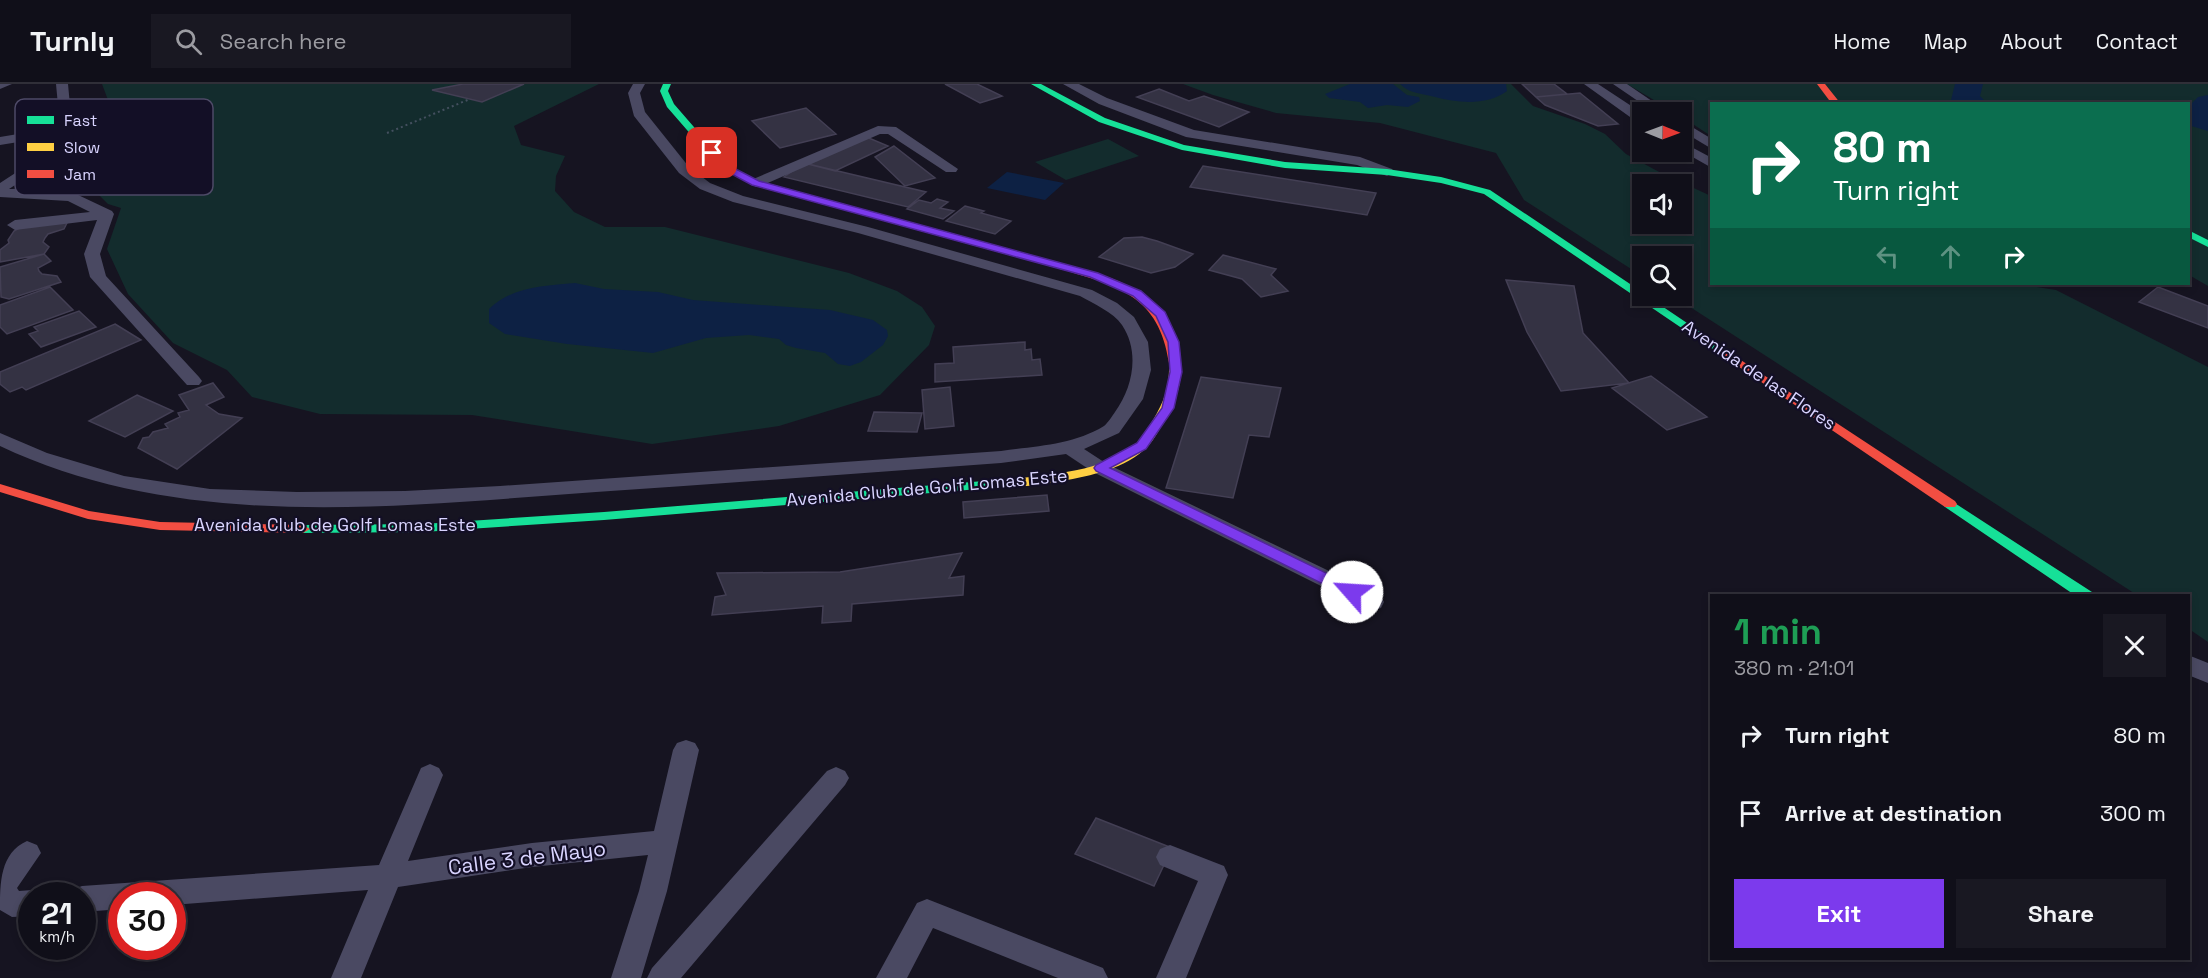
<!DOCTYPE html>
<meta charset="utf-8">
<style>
body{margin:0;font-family:"Space Grotesk",sans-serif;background:#191822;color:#f1f3f6;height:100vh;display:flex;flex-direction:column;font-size:22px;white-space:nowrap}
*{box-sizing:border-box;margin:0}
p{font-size:20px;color:#9c9ca2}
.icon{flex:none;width:33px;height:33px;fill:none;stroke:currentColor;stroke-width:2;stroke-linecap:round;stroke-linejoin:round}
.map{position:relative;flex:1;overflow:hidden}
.sheet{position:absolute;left:1710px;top:510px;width:480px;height:366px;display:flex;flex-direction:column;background:#100f19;border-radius:0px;box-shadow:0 3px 9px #0003,0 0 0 2px #302f38}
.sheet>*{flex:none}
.hud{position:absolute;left:1710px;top:18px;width:480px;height:183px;border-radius:0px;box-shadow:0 3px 9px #0003,0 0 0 2px #302f38;background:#0b6e4f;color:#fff;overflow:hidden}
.needle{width:39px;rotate:91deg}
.controls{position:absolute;left:1632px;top:18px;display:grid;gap:12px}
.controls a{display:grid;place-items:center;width:60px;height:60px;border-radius:0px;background:#100f19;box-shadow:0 3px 9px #0003,0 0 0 2px #302f38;font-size:30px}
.speed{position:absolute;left:18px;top:798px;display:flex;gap:12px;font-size:30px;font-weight:700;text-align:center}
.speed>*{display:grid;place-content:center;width:78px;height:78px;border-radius:50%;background:#100f19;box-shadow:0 3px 9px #0003,0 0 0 2px #302f38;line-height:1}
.speed small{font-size:15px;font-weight:400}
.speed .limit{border:9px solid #d22;background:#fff;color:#111}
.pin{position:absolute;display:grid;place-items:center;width:51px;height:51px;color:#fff;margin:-26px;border-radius:12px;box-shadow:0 3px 9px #0006}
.me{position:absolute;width:66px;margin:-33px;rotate:296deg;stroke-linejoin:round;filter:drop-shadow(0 0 4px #0008)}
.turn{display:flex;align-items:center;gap:21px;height:126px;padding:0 24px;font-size:27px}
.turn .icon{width:78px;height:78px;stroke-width:2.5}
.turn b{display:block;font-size:42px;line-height:51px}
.lanes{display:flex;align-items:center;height:57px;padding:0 24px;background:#0003;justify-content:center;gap:30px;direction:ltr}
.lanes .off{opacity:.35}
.round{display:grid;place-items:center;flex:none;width:63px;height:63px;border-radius:0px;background:#191822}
.overview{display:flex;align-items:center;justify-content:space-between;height:102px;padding:0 24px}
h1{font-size:36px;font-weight:700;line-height:45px;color:#1e9e55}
.button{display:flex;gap:12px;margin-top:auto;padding:12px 24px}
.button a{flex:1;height:69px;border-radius:0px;background:#7c3aed;color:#fff;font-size:24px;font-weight:700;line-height:69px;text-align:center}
.button a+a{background:#191822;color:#f1f3f6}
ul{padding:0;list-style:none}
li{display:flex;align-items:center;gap:18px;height:78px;padding:0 24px}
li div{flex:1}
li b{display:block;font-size:22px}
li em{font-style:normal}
header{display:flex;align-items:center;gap:36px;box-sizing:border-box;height:84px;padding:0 30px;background:#100f19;border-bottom:2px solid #302f38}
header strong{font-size:28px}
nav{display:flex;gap:33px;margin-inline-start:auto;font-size:21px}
.search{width:420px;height:54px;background:#191822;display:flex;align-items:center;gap:15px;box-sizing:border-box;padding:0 21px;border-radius:0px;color:#9c9ca2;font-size:22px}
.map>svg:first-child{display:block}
.green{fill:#132c2d;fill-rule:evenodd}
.water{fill:#0d2144}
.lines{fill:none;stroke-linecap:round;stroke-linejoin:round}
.river{fill:#0d2144;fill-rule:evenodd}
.building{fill:#343243;stroke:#433f54;stroke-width:1.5}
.path{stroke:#44505f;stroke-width:2;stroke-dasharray:2 3;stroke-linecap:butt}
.street{fill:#4a4962;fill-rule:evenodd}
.fast{fill:#16e098;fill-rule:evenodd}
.slow{fill:#ffcf43;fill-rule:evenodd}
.jam{fill:#f24e42;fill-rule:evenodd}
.route{fill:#7c3aed;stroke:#51269a;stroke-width:1.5}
.labels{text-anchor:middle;stroke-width:4.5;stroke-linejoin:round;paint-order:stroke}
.street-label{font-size:18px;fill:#d9d4ff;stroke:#130f26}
.near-street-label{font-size:21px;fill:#d9d4ff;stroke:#130f26}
.key{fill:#130f26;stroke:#4e4a67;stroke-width:1.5}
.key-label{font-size:16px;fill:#d9d4ff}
</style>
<header>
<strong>Turnly</strong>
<div class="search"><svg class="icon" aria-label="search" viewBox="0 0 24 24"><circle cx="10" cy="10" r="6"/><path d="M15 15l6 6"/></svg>Search here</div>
<nav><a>Home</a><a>Map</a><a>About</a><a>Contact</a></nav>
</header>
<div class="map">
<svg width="2208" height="894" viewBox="0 0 2208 894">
<rect width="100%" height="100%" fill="#161421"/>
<!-- green -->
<path class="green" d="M102,0h497l-85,42 7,19 44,11 -9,20 -1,15 19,21 31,15h60l184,46 48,18 25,16 13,19 -6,19 -49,50 -101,31 -127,18 -180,-29 -152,-1 -68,-17 -25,-27 -54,-27 -45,-49 -21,-45 14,-41 -13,-4 -25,-25 37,-47z
M1183,0h328l22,22 52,18 20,10 21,20 35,19 50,23 1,88h305l39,6 152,77v275l-19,-13 -1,-33 -51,-1 -464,-299h9v-40h-40v20l-118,-76 -28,-47 -116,-30 -104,-10 -63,-18zM1642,100h40v40h-40z
M1627,0h581v202l-19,-11 -1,-171h-476l-1,32 -29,-19v-5h-8z
M1108,55l31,17 -73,24 -31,-18z"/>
<!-- water -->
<path class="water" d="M1350,0h43l14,11 12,2 1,4 -12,6 -21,-2 -19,3 -8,-6 -31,-4 -4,-4z
M1400,0h106l1,7c-20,15 -49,12 -72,6 -14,-4 -25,-3 -35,-13z
M1007,88l57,11 -19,17 -58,-12z
M575,199l29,6 54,3 35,8 137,10 43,10 14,10 1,6 -5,9 -22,17 -11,4 -12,-2 -13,-11 -29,-5 -10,-3 -7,-6 -30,-4 -43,3 -53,15 -86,-9 -62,-10 -16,-11v-14c24,-23 55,-23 86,-26z"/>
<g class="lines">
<!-- river -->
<path class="river" d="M1955,0h28l-3,12 8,8h-35l-2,-4z
M2208,11v36l-20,-6v-18l10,-10z"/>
</g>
<!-- building -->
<path class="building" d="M463,0h61l-42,18 -50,-12z
M945,0h32l25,12 -22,7z
M1522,0h32l13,10 -31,3z
M1159,5l30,12 15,-5 45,16 -30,15 -82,-30z
M1580,9l38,31 -20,2 -53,-21 -9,-8z
M806,24l30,26 -56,14 -28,-27z
M864,52l24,10 -53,25 -31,-8z
M894,62l41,32 -30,8 -30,-29z
M804,79l122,29 -18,15 -124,-30z
M1203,82l173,27 -9,22 -177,-28z
M937,115l11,3 -8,6 14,3 -11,8 -36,-10 12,-9 12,3z
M965,122l19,5 -3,2 30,8 -16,13 -49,-13z
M68,137l-4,8 -16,5 -3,4 -2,4 6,5 -5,7 -44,8v-12l9,-7 -1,-3 6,-9 7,-4z
M1142,153l15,4 36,13 -18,13 -24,6 -52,-16 25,-19z
M44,170l7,7 -13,7 1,3 3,3 15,2 4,6 -52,17 -8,-2 -1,-30z
M1223,171l53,14 -5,6 17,16 -27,6 -19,-18 -33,-9z
M1506,196l68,6 9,47 46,50 -68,8 -34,-59z
M50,203l23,23 -66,24 -7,-7v-22z
M2158,203l50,19v22l-69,-26z
M79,227l17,16 -55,20 -12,-13 9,-3 -4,-4z
M115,240l26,16 -115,50 -4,-3 -12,5 -10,-8v-12z
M1025,258v8l6,-1 1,11 8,-1 2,16 -107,7v-18l19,-1 -1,-16z
M1651,292l56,41 -40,13 -55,-42z
M1201,293l80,11 -12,49 -20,-2 -16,63 -67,-10z
M213,299l11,14 -18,8 13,9 23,4 -65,51 -39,-21 5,-10 6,-1 4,-5 15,-4 -3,-4 15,-7 -2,-4 11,-3 -10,-15z
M950,303l4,39 -29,3 -3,-39z
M137,311l36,16 -48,26 -36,-16z
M874,328l48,1 -5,19 -49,-1z
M1047,411l2,16 -85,7 -1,-16z
M962,469l-13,25 15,-2 -1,19 -111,9 -1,17 -29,2 1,-17 -111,9 3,-18 11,-2 -9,-22 123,-1z
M1096,734l76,30 -18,38 -79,-32z"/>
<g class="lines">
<!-- path -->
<path class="path" d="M387,49l83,-34"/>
<!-- street -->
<path class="street" d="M0,0h12l-12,5z
M56,0h12l3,32 -1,10h8l2,3c-3,26 -20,47 -41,62l37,3 36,17 2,3 -14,40 6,22 93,101 3,4 -3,4h-12l-97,-108 -6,-23 13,-34 -82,10 -8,-5 8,-5 75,-8 -22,-11 -68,-4v-14l23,-15 20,-30 -43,7v-8l48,-8 9,-5 2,-8zM66,51c-4,24 -30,56 -57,54 21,-13 40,-29 49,-53z
M633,0h12l-5,9 5,19 44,55 21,16 33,13 125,31 224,63 25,13 17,14 14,25 3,28 -8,29 -24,34 -35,16 23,15 274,132 3,6 -3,6 -8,2 -8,-2 -272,-136 -27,-18 -65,9c-135,10 -270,20 -405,29 -197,14 -412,41 -596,-46v-13l47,20 77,23 86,13 87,3 108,-1 95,-5 501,-35c35,-5 72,-6 103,-25 4,-3 8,-10 11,-14 18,-25 25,-60 7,-87 -9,-13 -28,-21 -42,-29l-222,-63 -125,-31 -33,-13 -21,-16 -45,-57 -6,-23z
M1063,0h16l28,14 87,32 166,27 32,12 2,3 -7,4 -30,-11 -171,-28 -87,-33z
M1584,0h14l44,29v10l-5,-1z
M1613,0h14l41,28h-14z
M1682,37l30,18v10l-30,-18z
M878,42l18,1 62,42 -2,3h-10l-58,-38h-8l-119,52 -5,1 -7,-4 2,-3z
M1682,58l30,16v10l-30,-17z
M2188,571l20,8v20l-20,-8z
M686,656l9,3 4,7 -32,141 -26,87h-30l28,-87 9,-36 -116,12 -134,20 -37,91h-30l37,-88 -196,15v-9h-50v13l-40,3v-16h-12l2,-6 10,-4 297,-21 42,-97 9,-4 9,4 4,7 -35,86 124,-18 122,-12 19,-81 4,-7z
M836,683l9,4 4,7 -4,7 -164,193h-34l5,-10 175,-197z
M27,757l10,4 4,8 -24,35 2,3 13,-1 11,6h-11v20l-20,1 -12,-7c0,-27 0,-57 27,-69z
M1170,761l54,21 4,9 -42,103h-30l42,-97 -38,-16 -4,-8 4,-8z
M927,815l176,69 5,10h-50l-125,-50 -26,50h-31l41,-75z"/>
<!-- fast -->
<path class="fast" d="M663,0h8l-3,7 6,13 52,60 33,17 309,84 1,2 -5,3 -4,-1 -307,-84 -33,-17 -53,-61 -7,-16z
M1031,0h10l64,34 79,27 101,17 102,7 54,8 49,13 152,102v4h5l83,56 -2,2h-8l-236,-160 -43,-11 -54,-8 -102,-7 -103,-18 -83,-28z
M2188,146l20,10v7l-20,-10z
M1021,394l6,4 -1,3 -422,35 -181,12 -120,1 -7,-4 7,-4 120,-1 181,-12z
M1950,416l142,92 2,4h-18l-131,-89 -2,-3 2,-3z"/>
<!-- slow -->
<path class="slow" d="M1175,276l6,3c1,21 -5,39 -16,57 -6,9 -10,19 -18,27 -20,21 -57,29 -85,34 -13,2 -32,7 -46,4l-1,-3 6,-4c36,-4 93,-9 119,-38 5,-6 8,-13 13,-20 11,-18 17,-35 16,-57z"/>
<!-- jam -->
<path class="jam" d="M1817,0h8l16,20h-9z
M1064,180c62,16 105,30 117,99l-2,2h-8l-2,-2c-10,-67 -50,-77 -109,-94l-1,-2z
M1724,265l231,152 2,3 -2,3h-10l-225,-153v-4z
M0,400l89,27 71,11 143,3 7,4 -7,4 -143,-3 -72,-11 -88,-27z"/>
</g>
<!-- route -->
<path class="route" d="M709,68h6l11,12 33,17 339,92 43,18 24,21 14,30 3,30 -8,36 -28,41 -36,19 247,120 2,4 -2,4h-10l-251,-125 -2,-3 2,-3 41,-22 25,-35 8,-36 -2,-30 -12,-26 -23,-20 -43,-19 -338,-92 -32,-17 -12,-15z"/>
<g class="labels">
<!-- street labels -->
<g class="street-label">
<text transform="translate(1759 291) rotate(34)" y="6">Avenida de las Flores</text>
<text transform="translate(927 404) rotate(-5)" y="6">Avenida Club de Golf Lomas Este</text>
<text x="335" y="447">Avenida Club de Golf Lomas Este</text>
</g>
<!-- near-street labels -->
<g class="near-street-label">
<text transform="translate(527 774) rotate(-7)" y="7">Calle 3 de Mayo</text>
</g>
</g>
<!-- legend -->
<rect x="15" y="15" width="198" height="96" rx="9" class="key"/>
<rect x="27" y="32" width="27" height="8" fill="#16e098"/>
<rect x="27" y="59" width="27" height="8" fill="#ffcf43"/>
<rect x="27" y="86" width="27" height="8" fill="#f24e42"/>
<g class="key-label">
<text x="64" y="42">Fast</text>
<text x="64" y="69">Slow</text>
<text x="64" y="96">Jam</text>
</g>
</svg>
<div class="controls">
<a><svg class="needle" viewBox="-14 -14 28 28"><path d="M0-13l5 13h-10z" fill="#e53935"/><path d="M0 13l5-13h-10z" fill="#9c9ca2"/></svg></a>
<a><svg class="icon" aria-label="sound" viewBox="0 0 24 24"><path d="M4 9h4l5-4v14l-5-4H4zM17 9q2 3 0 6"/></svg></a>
<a><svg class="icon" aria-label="search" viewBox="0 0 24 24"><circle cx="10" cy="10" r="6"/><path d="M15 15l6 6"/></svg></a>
</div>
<div class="speed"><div>21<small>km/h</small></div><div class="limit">30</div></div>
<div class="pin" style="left:712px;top:69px;background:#d93025"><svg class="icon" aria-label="arrive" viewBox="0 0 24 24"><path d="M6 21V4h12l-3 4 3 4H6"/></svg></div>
<svg class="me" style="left:1352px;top:508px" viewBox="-20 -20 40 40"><circle r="19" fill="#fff"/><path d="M0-13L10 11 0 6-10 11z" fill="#7c3aed"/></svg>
<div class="hud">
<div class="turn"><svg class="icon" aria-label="right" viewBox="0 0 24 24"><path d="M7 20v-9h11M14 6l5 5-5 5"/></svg><div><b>80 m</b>Turn right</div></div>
<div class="lanes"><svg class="icon off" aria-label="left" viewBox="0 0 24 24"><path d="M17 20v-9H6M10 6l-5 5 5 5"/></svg><svg class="icon off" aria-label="ahead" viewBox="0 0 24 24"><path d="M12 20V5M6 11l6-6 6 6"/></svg><svg class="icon" aria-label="right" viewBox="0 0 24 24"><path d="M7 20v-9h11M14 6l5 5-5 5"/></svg></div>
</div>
<section class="sheet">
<div class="overview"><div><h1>1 min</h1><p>380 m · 21:01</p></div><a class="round"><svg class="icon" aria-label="close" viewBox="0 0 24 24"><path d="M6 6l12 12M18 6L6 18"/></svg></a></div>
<ul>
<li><svg class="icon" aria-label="right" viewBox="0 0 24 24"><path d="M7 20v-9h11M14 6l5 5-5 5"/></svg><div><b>Turn right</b></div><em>80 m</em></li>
<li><svg class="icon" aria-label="arrive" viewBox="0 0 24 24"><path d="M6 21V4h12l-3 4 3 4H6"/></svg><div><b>Arrive at destination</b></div><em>300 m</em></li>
</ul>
<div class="button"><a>Exit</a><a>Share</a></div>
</section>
</div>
